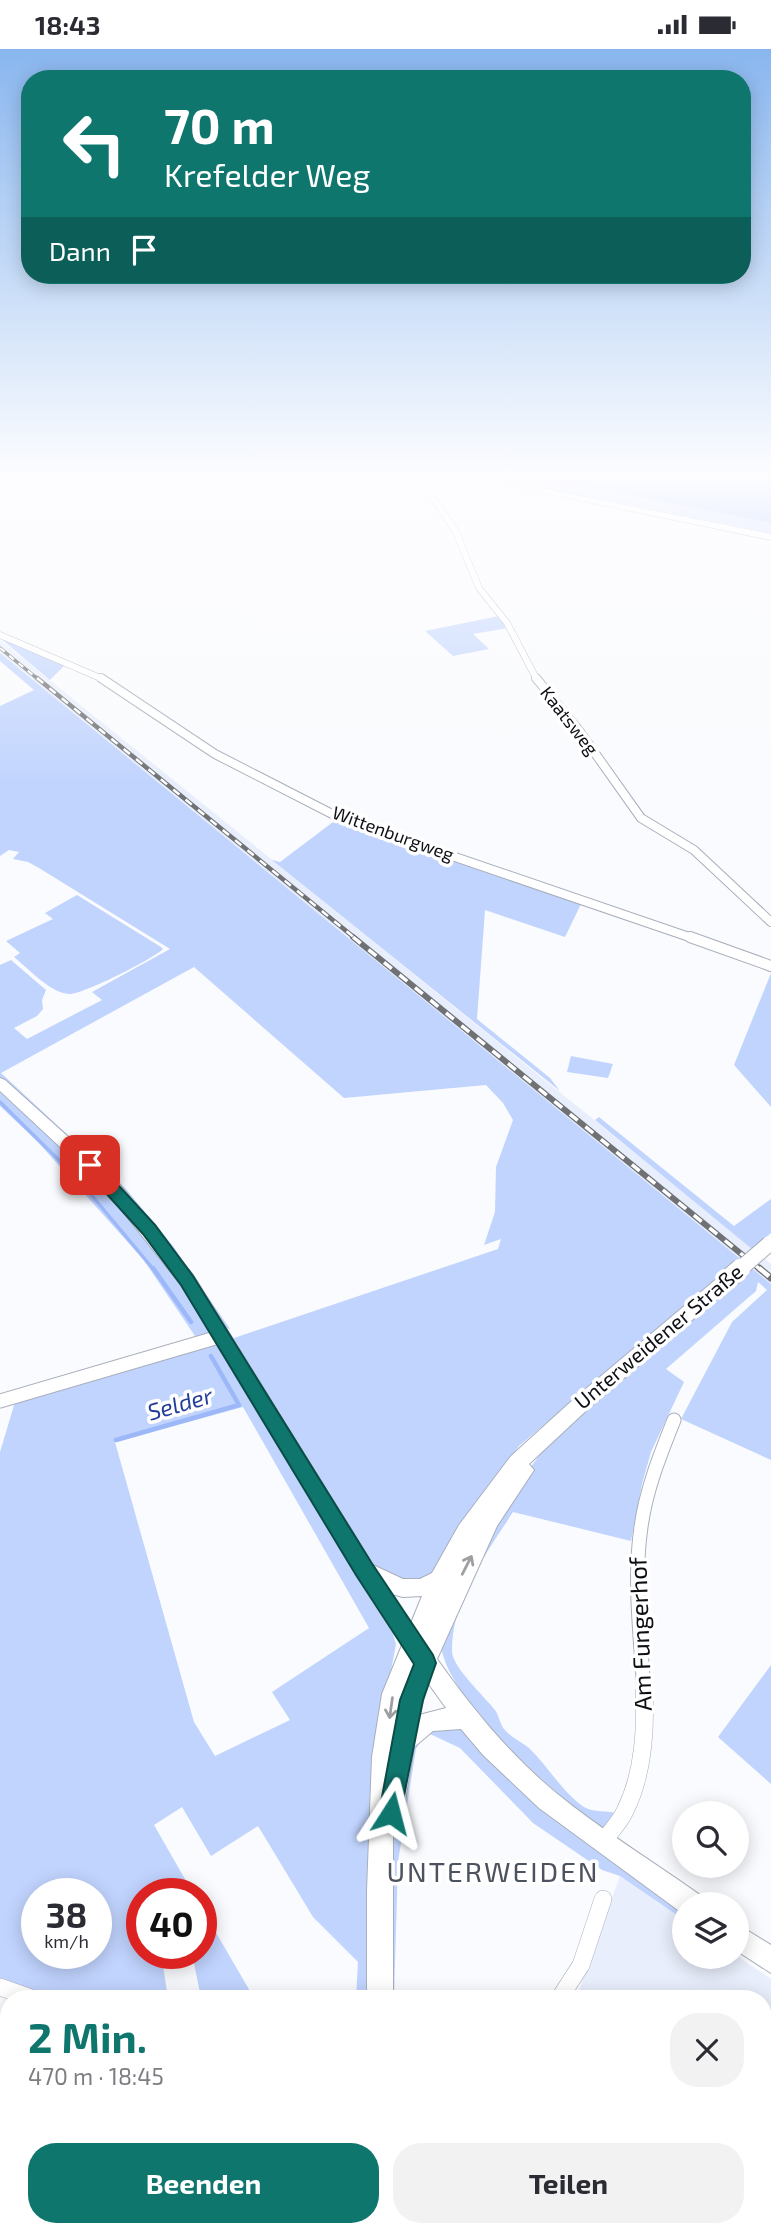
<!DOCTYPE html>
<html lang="de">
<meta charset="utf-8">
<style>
body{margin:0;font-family:"Exo 2",sans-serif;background:#f2f2f3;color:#2b2b33;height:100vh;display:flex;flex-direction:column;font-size:26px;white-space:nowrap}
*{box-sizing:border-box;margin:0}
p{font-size:23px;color:#7c7c81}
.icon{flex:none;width:38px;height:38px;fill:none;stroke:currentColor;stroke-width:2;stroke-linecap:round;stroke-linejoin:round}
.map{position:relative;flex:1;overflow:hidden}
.side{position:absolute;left:0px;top:1941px;width:772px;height:247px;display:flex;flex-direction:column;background:#fff;border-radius:28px 28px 0 0;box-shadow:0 4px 18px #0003}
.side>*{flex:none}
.hud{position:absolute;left:21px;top:21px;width:730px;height:214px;border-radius:28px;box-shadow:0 4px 18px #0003;background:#0f766e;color:#fff;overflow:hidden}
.buttons{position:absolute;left:672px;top:1752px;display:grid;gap:14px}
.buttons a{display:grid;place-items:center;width:77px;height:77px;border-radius:50%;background:#fff;box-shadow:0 4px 18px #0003;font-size:35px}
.speed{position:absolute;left:21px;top:1829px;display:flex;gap:14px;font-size:35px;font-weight:700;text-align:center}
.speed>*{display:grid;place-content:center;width:91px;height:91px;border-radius:50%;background:#fff;box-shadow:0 4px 18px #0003;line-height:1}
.speed small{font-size:18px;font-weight:400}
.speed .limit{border:10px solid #d22;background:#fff;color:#111}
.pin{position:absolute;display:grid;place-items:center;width:60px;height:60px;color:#fff;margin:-30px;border-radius:14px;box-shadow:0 4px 10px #0006}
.me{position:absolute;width:77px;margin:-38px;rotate:9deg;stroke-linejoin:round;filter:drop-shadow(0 0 5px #0008)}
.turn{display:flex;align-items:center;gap:24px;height:147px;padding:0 28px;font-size:32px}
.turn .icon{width:91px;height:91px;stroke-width:2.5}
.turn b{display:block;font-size:49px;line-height:60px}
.then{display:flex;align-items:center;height:66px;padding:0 28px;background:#0003;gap:14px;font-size:26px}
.round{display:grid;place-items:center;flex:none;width:74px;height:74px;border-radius:28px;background:#f2f2f3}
.head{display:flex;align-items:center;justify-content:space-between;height:119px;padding:0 28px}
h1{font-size:42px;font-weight:700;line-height:52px;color:#0f766e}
.cta{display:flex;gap:14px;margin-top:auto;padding:14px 28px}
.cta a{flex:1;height:80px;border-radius:28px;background:#0f766e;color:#fff;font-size:28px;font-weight:700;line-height:80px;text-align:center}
.cta a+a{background:#f2f2f3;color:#2b2b33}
.status{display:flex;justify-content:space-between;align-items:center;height:49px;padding:0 35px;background:#fff;direction:ltr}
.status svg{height:19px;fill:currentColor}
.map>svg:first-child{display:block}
.built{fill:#e8eefb}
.green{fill:#c1d4fe;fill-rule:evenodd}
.water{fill:#9cb8f9}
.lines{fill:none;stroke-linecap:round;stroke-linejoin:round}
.stream-far1{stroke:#9cb8f9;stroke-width:3.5}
.stream{stroke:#9cb8f9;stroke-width:4.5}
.street-far4-casing{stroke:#a8afbc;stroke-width:7}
.street-far3-casing{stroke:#a8afbc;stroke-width:10}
.street-far2-casing{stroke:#a8afbc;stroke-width:12}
.street-far1-casing{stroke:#a8afbc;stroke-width:15}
.street-casing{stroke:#a8afbc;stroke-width:18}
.secondary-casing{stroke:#a8afbc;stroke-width:2}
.primary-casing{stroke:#a8afbc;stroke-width:1}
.street-far4{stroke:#fff;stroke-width:6}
.street-far3{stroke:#fff;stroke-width:8}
.street-far2{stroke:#fff;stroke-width:10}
.street-far1{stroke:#fff;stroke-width:13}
.street{stroke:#fff;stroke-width:17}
.secondary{fill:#fff;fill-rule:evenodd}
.primary{fill:#fff;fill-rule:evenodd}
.rail-far3-casing{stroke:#6f7174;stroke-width:3.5}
.rail-far2-casing{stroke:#6f7174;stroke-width:4.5}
.rail-far1-casing{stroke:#6f7174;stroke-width:6}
.rail-casing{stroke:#6f7174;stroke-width:7}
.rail-far3{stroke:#fff;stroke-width:2;stroke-dasharray:6;stroke-linecap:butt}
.rail-far2{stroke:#fff;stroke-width:2.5;stroke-dasharray:8;stroke-linecap:butt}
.rail-far1{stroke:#fff;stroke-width:3.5;stroke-dasharray:10;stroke-linecap:butt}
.rail{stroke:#fff;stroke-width:4.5;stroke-dasharray:13;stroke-linecap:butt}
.secondary-bridge-far1-casing{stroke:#a8afbc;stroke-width:17;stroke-linecap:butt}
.secondary-bridge-casing{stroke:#a8afbc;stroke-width:21;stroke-linecap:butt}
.secondary-bridge-far1{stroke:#fff;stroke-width:15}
.secondary-bridge{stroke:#fff;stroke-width:19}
.oneway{stroke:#9e9fa1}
.route{fill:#0f766e;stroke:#0a4d48;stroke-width:2}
.labels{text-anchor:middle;stroke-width:7;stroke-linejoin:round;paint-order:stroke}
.far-street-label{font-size:18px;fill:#0d0f13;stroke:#fff}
.street-label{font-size:21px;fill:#0d0f13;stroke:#fff}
.water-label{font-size:23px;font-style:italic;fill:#233e9a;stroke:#fff}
.near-street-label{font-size:24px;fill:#0d0f13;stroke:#fff}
.near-quarter-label{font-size:28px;letter-spacing:2px;fill:#4c525e;stroke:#fff}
</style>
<div class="status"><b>18:43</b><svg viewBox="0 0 49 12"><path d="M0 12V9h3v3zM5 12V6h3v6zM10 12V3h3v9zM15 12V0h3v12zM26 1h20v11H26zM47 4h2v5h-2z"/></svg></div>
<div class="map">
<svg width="771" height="2187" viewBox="0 0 771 2187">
<rect width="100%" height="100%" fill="#fafbfe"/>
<!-- built -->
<path class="built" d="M0,591l739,597 32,27v20l-771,-631z
M620,1827l64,44v37l53,-1 34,23v77l-8,-1v-56h-187z"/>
<!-- green -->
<path class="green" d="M482,429h64l23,3 202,42v13z
M499,567l9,12 -35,6 16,15 -36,7 -28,-25z
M0,589l66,26 -16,16z
M0,604l771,631v176l-90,-41 51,-97 35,-32 -9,-8 -2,9 -90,78 18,13 -33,70 -9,32 -11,57 -118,-29c-27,42 -61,87 -61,139 0,16 32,45 43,59 4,6 5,14 9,19 6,8 18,13 25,19 19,18 33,44 55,59 9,6 23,3 35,7l-11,15 -8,-1 -8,-5c-43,-36 -142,-121 -151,-176l65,-146 40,-55 201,-173 -12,-10 -216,183 -58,76 -29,51 -11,8 -21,3 -22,-14 -42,-62 -105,-169 267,-90 3,-10 -17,6 11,-33 1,-45 17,-47 -10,-17 -17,-18 -142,13 -150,-131 -193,106 125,116 47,57 57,83 -5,-1 -144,-179 -81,-72v-112l11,-5 35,30 -4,10 1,9 -6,7 -23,12 13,11 75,-39 -10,-8 78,-43 -131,-81 -11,-6 -15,-3 6,-7 -10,-2 -9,6v-150l34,-16 -34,-29z
M337,770l245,83 -17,35 -80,-27 -8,109 73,59 10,13 -288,-231 8,2z
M77,846l84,52 2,2c-10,10 -81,46 -94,45 -19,-1 -41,-26 -55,-37l6,-4 -14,-12 47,-22 -8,-6z
M771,924v134l-37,-42z
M571,1007l42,8 -5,14 -41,-6z
M0,1040l106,99 71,88 33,53 -4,8 -9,2 -54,-80 -107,-119 -36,-34z
M599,1068l135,109 37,-27v34l-19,16 -157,-129z
M212,1296l10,2 171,287 3,10 -6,32 -20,322h-14l2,-36 -45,-45 -55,-91 -47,30 -29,-49 -28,18 39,68h-51v60h19l7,45h-119l-49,-17v-529l15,-50zM243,1358l126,221 -97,64 18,28 -75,36 -21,-34 -79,-280zM37,1844h59v60h-59z
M771,1616v119l-53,-47z
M458,1676l205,170 21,15v10l-64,-44 -18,-6 -69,-47 -73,-75 -30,-14 -9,6 -5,9 -18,113 -4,136 -8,1 3,-140 4,-36 21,-91z
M201,1858l53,91h-53l-9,-45h9z
M385,2179h128l-2,8h-126z"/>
<!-- water -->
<path class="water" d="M546,429h225v45z"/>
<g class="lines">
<!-- stream-far1 -->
<path class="stream-far1" d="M0,1053l78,77 76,91"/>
<!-- stream -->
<path class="stream" d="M153,1219l38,54
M116,1391l123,-35 -28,-49"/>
<!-- street-far4 casing -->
<g class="street-far4-casing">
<path id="street-far4" d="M420,429l36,54 23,56 28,35 30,57
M0,586l105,45"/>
</g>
<!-- street-far3 casing -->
<g class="street-far3-casing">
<path id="street-far3" d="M101,629l114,76 123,63 357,122
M536,629l44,54 61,86 53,32 77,72"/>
</g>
<!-- street-far2 casing -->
<g class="street-far2-casing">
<path id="street-far2" d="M690,888l81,29"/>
</g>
<!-- street-far1 casing -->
<g class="street-far1-casing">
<path id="street-far1" d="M0,1352l222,-65
M644,1645c-3,-55 -11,-112 -3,-167 5,-37 19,-72 33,-107"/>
</g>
<!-- street casing -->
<g class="street-casing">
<path id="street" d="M603,1793c7,-10 17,-20 22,-31 18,-36 21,-80 19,-119
M0,1938l34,12
M559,1950l22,-34 22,-66"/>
</g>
<!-- secondary casing -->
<g class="secondary-casing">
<path id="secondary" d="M0,1029l5,2 111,100 77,95 180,290 30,14h17l12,-6 27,-48 52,-69 64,-58 145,-122h12l3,5 -3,5 -143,122 -60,56 5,6 -37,56 -60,133c35,49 71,94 118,133 45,37 97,69 145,103l3,9h-19v9h-2l-143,-105 -56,-53 -22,-26 -28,2 -19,16 -12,71 -4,8 -5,3v170h-26v-108l5,-134 10,-63 20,-49 -221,-360 -77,-97 -104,-97zM391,1545l12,3 19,-1 -11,27zM428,1634l18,25 -27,7z
M737,1875l34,21v28l-34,-22z
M364,2179h28v8h-28z"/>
</g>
<!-- primary casing -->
<g class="primary-casing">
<path id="primary" d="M472,429h17l282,56v6z"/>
</g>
<!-- street-far4 -->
<use href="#street-far4" class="street-far4"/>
<!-- street-far3 -->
<use href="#street-far3" class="street-far3"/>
<!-- street-far2 -->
<use href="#street-far2" class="street-far2"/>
<!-- street-far1 -->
<use href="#street-far1" class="street-far1"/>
<!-- street -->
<use href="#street" class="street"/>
<!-- secondary -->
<use href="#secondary" class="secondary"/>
<!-- primary -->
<use href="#primary" class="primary"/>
<!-- rail-far3 casing -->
<g class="rail-far3-casing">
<path id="rail-far3" d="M0,599l39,32"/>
</g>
<!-- rail-far2 casing -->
<g class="rail-far2-casing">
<path id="rail-far2" d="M37,629l319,261"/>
</g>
<!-- rail-far1 casing -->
<g class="rail-far1-casing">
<path id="rail-far1" d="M353,888l408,333"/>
</g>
<!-- rail casing -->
<g class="rail-casing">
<path id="rail" d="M759,1219l12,10"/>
</g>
<!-- rail-far3 -->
<use href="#rail-far3" class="rail-far3"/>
<!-- rail-far2 -->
<use href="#rail-far2" class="rail-far2"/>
<!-- rail-far1 -->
<use href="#rail-far1" class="rail-far1"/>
<!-- rail -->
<use href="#rail" class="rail"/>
<!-- secondary-bridge-far1 casing -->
<g class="secondary-bridge-far1-casing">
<path id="secondary-bridge-far1" d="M739,1221l30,-26"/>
</g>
<!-- secondary-bridge casing -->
<g class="secondary-bridge-casing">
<path id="secondary-bridge" d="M726,1232l15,-13"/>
</g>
<!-- secondary-bridge-far1 -->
<use href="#secondary-bridge-far1" class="secondary-bridge-far1"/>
<!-- secondary-bridge -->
<use href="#secondary-bridge" class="secondary-bridge"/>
</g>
<!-- one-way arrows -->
<defs><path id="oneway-shaft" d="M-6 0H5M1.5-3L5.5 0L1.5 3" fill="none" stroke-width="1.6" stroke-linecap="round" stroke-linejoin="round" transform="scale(1.75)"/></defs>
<g class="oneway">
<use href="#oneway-shaft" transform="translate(467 1516) rotate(-63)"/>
<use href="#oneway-shaft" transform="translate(391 1659) rotate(98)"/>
</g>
<!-- sky -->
<linearGradient id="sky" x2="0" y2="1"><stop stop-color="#89b6ef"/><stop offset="0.58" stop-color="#fdfdff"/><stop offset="1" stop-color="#fdfdff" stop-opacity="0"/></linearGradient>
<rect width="771" height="735" fill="url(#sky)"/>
<!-- route -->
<path class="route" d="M90,1111l6,1 59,64 38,51 178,286 62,93 3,8 -13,37 -24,121 -8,3 -9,-3 -3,-8 21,-113 14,-36 -58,-89 -175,-290 -38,-51 -59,-65 -2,-4z"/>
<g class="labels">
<!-- far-street labels -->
<g class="far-street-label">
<text transform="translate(569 672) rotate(52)" y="6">Kaatsweg</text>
<text transform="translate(393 785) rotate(20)" y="6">Wittenburgweg</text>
</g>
<!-- street labels -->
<g class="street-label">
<text transform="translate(659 1288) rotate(-40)" y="7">Unterweidener Straße</text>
</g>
<!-- water labels -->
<g class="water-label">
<text transform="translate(180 1355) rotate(-16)" y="8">Selder</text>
</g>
<!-- near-street labels -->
<g class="near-street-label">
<text transform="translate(641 1585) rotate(-92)" y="8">Am Fungerhof</text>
</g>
<!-- near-quarter labels -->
<g class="near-quarter-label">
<text x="493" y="1833">UNTERWEIDEN</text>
</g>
</g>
</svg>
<div class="buttons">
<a><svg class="icon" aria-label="search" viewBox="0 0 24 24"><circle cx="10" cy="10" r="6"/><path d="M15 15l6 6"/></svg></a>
<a><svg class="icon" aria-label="layers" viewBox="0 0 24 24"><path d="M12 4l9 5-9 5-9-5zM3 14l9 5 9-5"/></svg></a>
</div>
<div class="speed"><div>38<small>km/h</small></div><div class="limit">40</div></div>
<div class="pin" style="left:90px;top:1116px;background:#d93025"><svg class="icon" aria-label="arrive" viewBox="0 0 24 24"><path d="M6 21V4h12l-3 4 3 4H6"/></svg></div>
<svg class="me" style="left:391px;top:1764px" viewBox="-20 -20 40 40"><path d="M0-17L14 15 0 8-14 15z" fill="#0f766e" stroke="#fff" stroke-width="4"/></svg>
<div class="hud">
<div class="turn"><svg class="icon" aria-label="left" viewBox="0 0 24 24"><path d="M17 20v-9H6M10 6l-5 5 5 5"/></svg><div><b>70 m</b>Krefelder Weg</div></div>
<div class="then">Dann<svg class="icon" aria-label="arrive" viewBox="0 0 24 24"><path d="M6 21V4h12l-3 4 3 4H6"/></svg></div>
</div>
<section class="side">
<div class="head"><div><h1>2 Min.</h1><p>470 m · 18:45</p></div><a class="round"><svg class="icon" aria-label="close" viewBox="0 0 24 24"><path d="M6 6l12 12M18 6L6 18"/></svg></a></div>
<div class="cta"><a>Beenden</a><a>Teilen</a></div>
</section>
</div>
